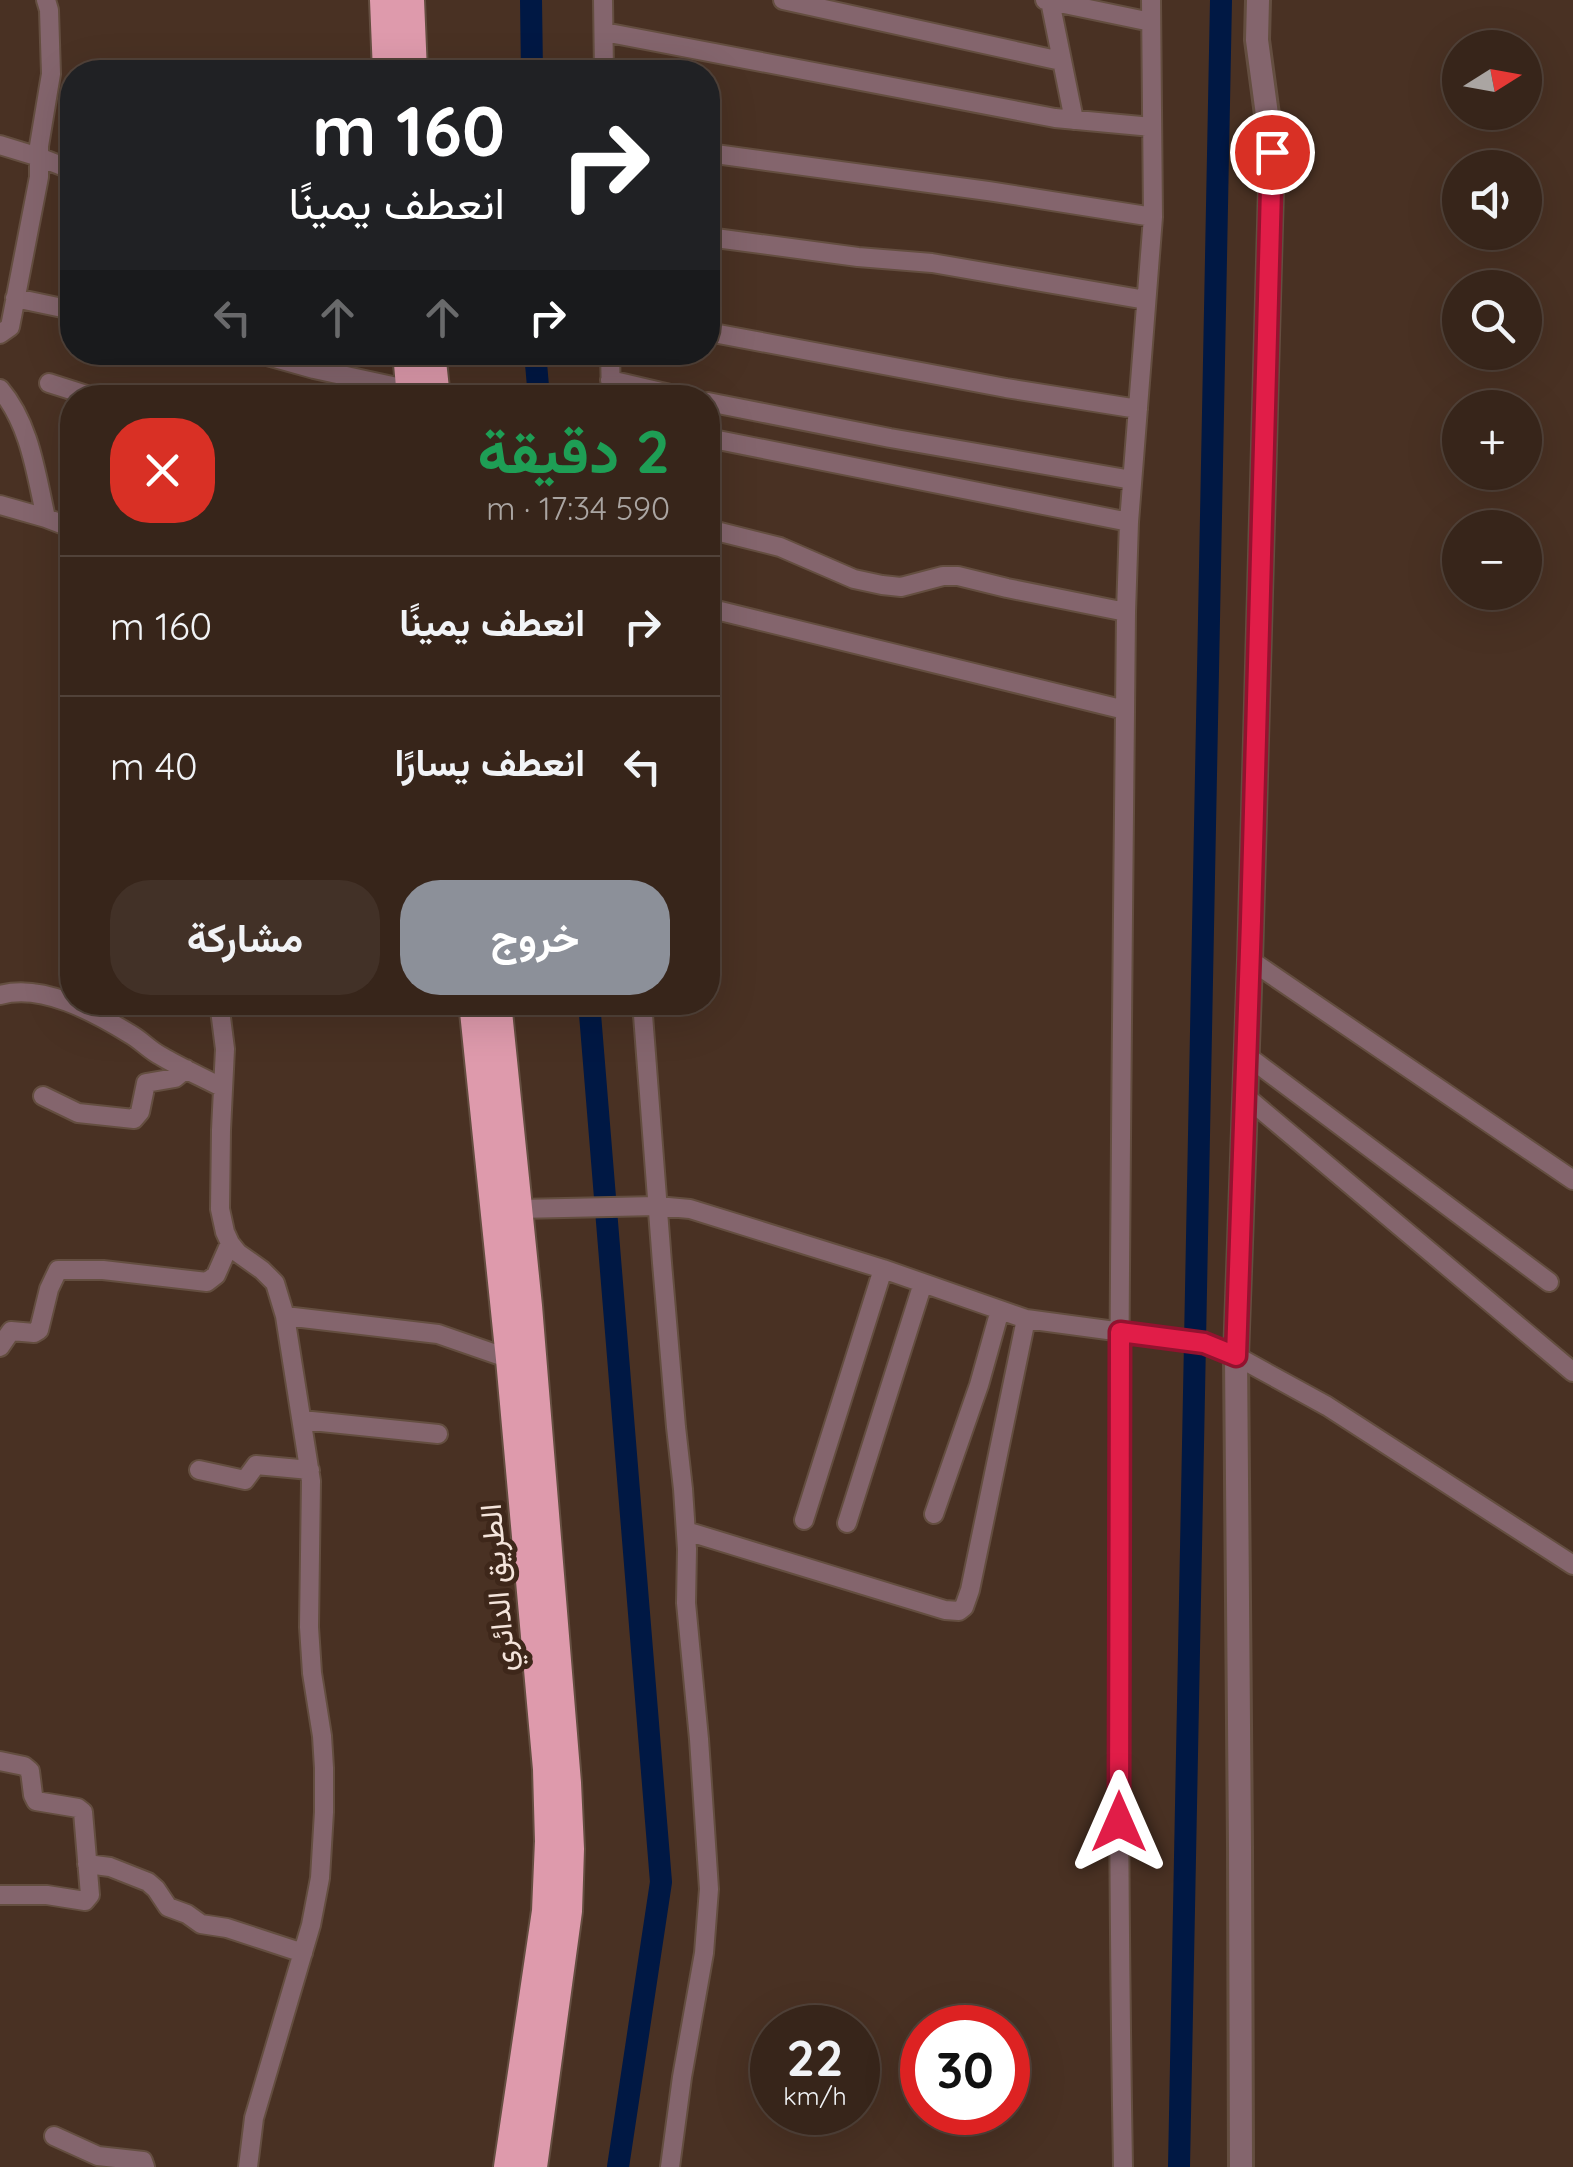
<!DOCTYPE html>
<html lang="ar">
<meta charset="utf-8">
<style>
body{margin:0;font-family:Quicksand,Vazirmatn,sans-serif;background:#423127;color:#f1f3f6;direction:rtl;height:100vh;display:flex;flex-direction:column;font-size:38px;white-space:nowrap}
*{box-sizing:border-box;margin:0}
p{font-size:32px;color:#aaa5a2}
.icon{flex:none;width:55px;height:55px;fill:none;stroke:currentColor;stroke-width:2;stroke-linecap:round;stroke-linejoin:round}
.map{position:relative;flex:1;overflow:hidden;direction:ltr}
.side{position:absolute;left:60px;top:385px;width:660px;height:630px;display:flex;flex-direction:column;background:#37251a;border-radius:40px;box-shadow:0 10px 40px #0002,0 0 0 2px #514239;direction:rtl}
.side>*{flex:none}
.guide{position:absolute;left:60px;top:60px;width:660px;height:305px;border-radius:40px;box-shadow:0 10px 40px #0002,0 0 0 2px #514239;direction:rtl;background:#202124;color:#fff;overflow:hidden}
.needle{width:65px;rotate:79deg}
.controls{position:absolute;left:1442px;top:30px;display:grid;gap:20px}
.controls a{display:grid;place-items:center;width:100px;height:100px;border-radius:50%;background:#37251a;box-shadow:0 10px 40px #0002,0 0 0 2px #514239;font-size:50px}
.speed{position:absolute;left:750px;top:2005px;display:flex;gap:20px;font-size:50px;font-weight:700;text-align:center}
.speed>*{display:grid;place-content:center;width:130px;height:130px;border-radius:50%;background:#37251a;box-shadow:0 10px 40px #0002,0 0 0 2px #514239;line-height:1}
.speed small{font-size:25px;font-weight:400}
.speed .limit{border:15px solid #d22;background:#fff;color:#111}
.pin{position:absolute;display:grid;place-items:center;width:85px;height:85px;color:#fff;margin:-42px;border:5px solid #fff;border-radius:50%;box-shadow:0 2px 10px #0007}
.me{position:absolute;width:110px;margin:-55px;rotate:0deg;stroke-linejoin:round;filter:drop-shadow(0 0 8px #0008)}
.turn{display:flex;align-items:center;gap:35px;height:210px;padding:0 50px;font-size:45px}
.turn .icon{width:130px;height:130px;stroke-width:2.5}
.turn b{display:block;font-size:70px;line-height:85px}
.lanes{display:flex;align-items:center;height:95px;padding:0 50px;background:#0003;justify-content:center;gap:50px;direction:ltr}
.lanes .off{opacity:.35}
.round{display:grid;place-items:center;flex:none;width:105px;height:105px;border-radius:40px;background:#423127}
.head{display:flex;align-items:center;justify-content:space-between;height:170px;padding:0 50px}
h1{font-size:60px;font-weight:700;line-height:75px;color:#1e9e55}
.primary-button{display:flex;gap:20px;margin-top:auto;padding:20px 50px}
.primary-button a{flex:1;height:115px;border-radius:40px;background:#8c9099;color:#fff;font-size:40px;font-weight:700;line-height:115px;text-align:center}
.primary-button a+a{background:#423127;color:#f1f3f6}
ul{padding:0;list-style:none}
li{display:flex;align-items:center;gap:30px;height:140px;padding:0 50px;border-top:2px solid #514239}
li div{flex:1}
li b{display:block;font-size:38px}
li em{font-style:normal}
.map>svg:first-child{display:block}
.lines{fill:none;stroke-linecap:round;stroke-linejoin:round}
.canal{stroke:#001844;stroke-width:22}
.minor-casing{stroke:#644e40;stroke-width:22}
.tertiary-casing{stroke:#644e40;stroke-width:28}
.trunk-casing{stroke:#644e40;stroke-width:32}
.minor{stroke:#84656d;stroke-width:18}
.tertiary{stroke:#84656d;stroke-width:22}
.trunk{stroke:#de9aac;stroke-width:28}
.route-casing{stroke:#92132f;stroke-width:25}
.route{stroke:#e11d48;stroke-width:18}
.labels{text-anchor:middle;stroke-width:10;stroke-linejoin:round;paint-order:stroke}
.street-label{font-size:30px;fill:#f4e4db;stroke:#3e271a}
</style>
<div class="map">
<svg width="1573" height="2167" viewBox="0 0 1573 2167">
<rect width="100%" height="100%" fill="#493123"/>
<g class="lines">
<!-- canal -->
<path class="canal" d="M531,0l1,72
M535,352l4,46
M589,1002l72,880 -43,285
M1179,2167l42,-2167"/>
<!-- minor casing -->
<g class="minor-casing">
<path id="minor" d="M603,0l1,72
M783,0l278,61
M1045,0l106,22
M1050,1l24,119
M604,32l451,86 97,9
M0,145l39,12 33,13
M708,153l280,38 165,26
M708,237l150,20 74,6 214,37
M15,298l57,12
M708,332l298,56 132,21
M0,334l10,-7 29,-150v-31l12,-72 -2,-64 -3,-10
M253,352l61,17 97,21
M610,352l1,46
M610,380l77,18
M49,383l47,15
M0,389c30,35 36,85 46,129
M708,402l182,36 242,42
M708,438l421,84
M0,505l46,13 26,10
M708,529l72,18 74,32 28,6 19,2 42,-11h15l49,12 119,24
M708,608l417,102
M1250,960l323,220
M0,995c42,-12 94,17 130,39 11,6 19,16 31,22 20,12 41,21 62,32
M219,1002l6,47 -4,81 -1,79 5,23 5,11 8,10 24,17 13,13 10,33 26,165 -2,146 3,46 10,63 2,32v44l-4,66 -9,47 -57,193 -6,49
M642,1002l20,261 14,164 7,62 4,60 -1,54 13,136 10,150 -5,64 -22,124 -12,90
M1246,1055l303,227
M43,1096l35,17 56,6 6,-7 6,-29 29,-5 11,-9
M1245,1096l328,276
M518,1209l139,-3 33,3 193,60 143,50 178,24 32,13 91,50 246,159
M285,1316l153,18 72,25
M0,1347l11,-16 23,2 5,-3 10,-41 9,-19h45l104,12 9,-7 14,-32
M302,1420l136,14
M199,1470l46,10 11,-15 54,5
M934,1514l45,-129 21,-75
M804,1520l79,-251
M847,1523l76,-240
M686,1531l259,79 14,1 5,-4 6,-17 56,-271
M0,1761l24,5 6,5 3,24 3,6 42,7 5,4 7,83 -5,6 -38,-6h-47
M87,1864l23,3 38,15 8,7 12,18 19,7 14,10 26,4 76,25
M54,2136l44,20 45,5 2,6
M1123,2167c-9,-518 -2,-1037 3,-1555l3,-90 24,-305 -2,-217"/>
</g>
<!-- tertiary casing -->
<g class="tertiary-casing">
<path id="tertiary" d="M1241,2167l-1,-321 -4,-490 14,-396 22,-808 -15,-112 1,-40"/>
</g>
<!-- trunk casing -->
<g class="trunk-casing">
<path id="trunk" d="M384,0l3,72
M410,0l3,72
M407,352l4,46
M431,352l5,46
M473,1002l37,357 37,410 2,72 -3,70 -38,256
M497,1002l31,304 39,477 3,66 -2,62 -35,256"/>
</g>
<!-- minor -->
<use href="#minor" class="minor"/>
<!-- tertiary -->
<use href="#tertiary" class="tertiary"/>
<!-- trunk -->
<use href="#trunk" class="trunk"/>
</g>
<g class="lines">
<!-- route casing -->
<g class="route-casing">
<path id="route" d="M1119,1822l1,-490 84,11 32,13 15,-435 21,-769"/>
</g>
<!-- route -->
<use href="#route" class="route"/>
</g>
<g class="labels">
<!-- street labels -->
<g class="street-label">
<text transform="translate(498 1588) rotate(-95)" y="10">الطريق الدائري</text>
</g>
</g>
</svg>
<div class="controls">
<a><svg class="needle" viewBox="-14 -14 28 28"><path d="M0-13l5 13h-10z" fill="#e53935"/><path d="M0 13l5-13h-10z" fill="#aaa5a2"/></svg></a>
<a><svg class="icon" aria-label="sound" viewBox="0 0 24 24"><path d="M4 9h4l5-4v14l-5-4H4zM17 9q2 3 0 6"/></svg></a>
<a><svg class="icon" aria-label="search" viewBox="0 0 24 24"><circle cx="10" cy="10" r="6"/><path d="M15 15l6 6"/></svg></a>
<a>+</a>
<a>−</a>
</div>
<div class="speed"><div>22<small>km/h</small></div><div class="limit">30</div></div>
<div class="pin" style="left:1272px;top:152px;background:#d93025"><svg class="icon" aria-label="arrive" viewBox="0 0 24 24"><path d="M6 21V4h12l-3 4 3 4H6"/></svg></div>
<svg class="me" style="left:1119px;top:1822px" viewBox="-20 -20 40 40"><path d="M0-17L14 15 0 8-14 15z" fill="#e11d48" stroke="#fff" stroke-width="4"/></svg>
<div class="guide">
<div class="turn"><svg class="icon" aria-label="right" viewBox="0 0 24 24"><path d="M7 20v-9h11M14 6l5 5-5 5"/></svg><div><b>160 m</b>انعطف يمينًا</div></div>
<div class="lanes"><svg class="icon off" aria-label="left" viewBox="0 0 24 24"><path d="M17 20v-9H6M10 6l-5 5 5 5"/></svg><svg class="icon off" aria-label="ahead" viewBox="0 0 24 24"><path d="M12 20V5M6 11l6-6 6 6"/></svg><svg class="icon off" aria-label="ahead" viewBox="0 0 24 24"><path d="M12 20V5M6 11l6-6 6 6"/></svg><svg class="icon" aria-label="right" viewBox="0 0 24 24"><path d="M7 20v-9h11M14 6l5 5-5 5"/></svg></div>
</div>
<section class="side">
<div class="head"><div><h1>2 دقيقة</h1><p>590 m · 17:34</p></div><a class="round" style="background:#d93025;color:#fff"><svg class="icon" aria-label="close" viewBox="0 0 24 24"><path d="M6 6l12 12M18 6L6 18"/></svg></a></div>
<ul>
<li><svg class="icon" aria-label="right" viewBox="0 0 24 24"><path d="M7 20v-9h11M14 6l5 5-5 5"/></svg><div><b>انعطف يمينًا</b></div><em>160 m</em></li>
<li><svg class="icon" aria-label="left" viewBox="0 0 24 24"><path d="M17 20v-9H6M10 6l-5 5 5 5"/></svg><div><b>انعطف يسارًا</b></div><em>40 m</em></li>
</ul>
<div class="primary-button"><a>خروج</a><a>مشاركة</a></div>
</section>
</div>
